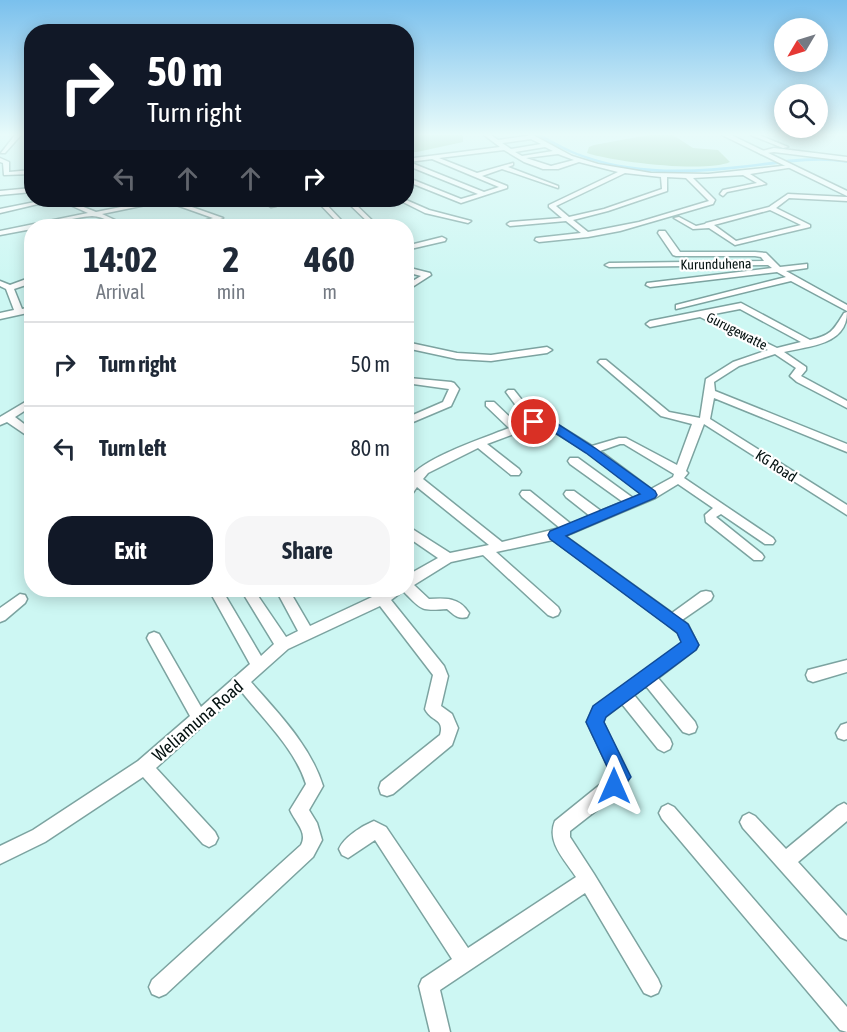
<!DOCTYPE html>
<style>
body{margin:0;font-family:"Asap Condensed",sans-serif;background:#f6f6f7;color:#1f2937;height:100vh;display:flex;flex-direction:column;font-size:22px;white-space:nowrap}
*{box-sizing:border-box;margin:0}
p{font-size:20px;color:#747a83}
.icon{flex:none;width:33px;height:33px;fill:none;stroke:currentColor;stroke-width:2;stroke-linecap:round;stroke-linejoin:round}
.map{position:relative;flex:1;overflow:hidden}
.panel{position:absolute;left:24px;top:219px;width:390px;height:378px;display:flex;flex-direction:column;background:#fff;border-radius:24px;box-shadow:0 3px 15px #0003}
.panel>*{flex:none}
.banner{position:absolute;left:24px;top:24px;width:390px;height:183px;border-radius:24px;box-shadow:0 3px 15px #0003;background:#111827;color:#fff;overflow:hidden}
.needle{width:39px;rotate:232deg}
.fabs{position:absolute;left:774px;top:18px;display:grid;gap:12px}
.fabs a{display:grid;place-items:center;width:54px;height:54px;border-radius:50%;background:#fff;box-shadow:0 3px 15px #0003;font-size:30px}
.pin{position:absolute;display:grid;place-items:center;width:51px;height:51px;color:#fff;margin:-26px;border:3px solid #fff;border-radius:50%;box-shadow:0 2px 6px #0007}
.me{position:absolute;width:66px;margin:-33px;rotate:0deg;stroke-linejoin:round;filter:drop-shadow(0 0 4px #0008)}
.turn{display:flex;align-items:center;gap:21px;height:126px;padding:0 24px;font-size:27px}
.turn .icon{width:78px;height:78px;stroke-width:2.5}
.turn b{display:block;font-size:42px;line-height:51px}
.lanes{display:flex;align-items:center;height:57px;padding:0 24px;background:#0003;justify-content:center;gap:30px;direction:ltr}
.lanes .off{opacity:.35}
.eta{display:flex;justify-content:space-evenly;align-items:center;height:102px;text-align:center}
.eta b{font-size:36px;font-weight:700;line-height:42px}
.primary-button{display:flex;gap:12px;margin-top:auto;padding:12px 24px}
.primary-button a{flex:1;height:69px;border-radius:24px;background:#111827;color:#fff;font-size:24px;font-weight:700;line-height:69px;text-align:center}
.primary-button a+a{background:#f6f6f7;color:#1f2937}
ul{padding:0;list-style:none}
li{display:flex;align-items:center;gap:18px;height:84px;padding:0 24px;border-top:2px solid #e0e1e3}
li div{flex:1}
li b{display:block;font-size:22px}
li em{font-style:normal}
.map>svg:first-child{display:block}
.green{fill:#94c9a2}
.lines{fill:none;stroke-linecap:round;stroke-linejoin:round}
.canal{fill:#76d1f5;fill-rule:evenodd}
.minor-casing{stroke:#7ca3a0;stroke-width:3}
.major-casing{stroke:#7ca3a0;stroke-width:3}
.minor{fill:#fff;fill-rule:evenodd}
.major{fill:#fff;fill-rule:evenodd}
.route{fill:#1a73e8;stroke:#114b97;stroke-width:1.5}
.labels{text-anchor:middle;stroke-width:4.5;stroke-linejoin:round;paint-order:stroke}
.far-street-label{font-size:14px;fill:#041110;stroke:#fff}
.street-label{font-size:15px;fill:#041110;stroke:#fff}
.near-street-label{font-size:18px;fill:#041110;stroke:#fff}
</style>
<div class="map">
<svg width="847" height="1032" viewBox="0 0 847 1032">
<rect width="100%" height="100%" fill="#cdf7f3"/>
<!-- green -->
<path class="green" d="M407,135h55l1,1v6l-46,10h-10z
M648,135h25l20,13 25,2 12,12c-25,11 -116,0 -143,-9l2,-6 5,-2z"/>
<g class="lines">
<!-- canal -->
<path class="canal" d="M536,135h6c13,7 26,15 41,20 53,19 109,16 164,10 34,-4 66,-11 100,-4v2c-33,-6 -64,1 -96,4 -78,10 -146,10 -215,-32z"/>
<!-- minor casing -->
<g class="minor-casing">
<path id="minor" d="M15,135h6l-16,18h-4z
M484,135h7l7,5 35,-5 39,21 26,8 53,9 57,1 83,-9 3,2 -44,7 16,10 -39,8 -4,4 -3,-2 3,-4 34,-7 -14,-8 -50,3 22,22 -2,4 -93,27 -32,6 -49,5 -4,-2 1,-2 45,-5 -15,-12 -56,5 -3,-2 3,-2 52,-4 -13,-11v-2l69,-33 -39,-10 -21,7h-15l-19,-7 -20,-12 -65,8 38,15 36,-10v2l-5,2 50,19v2l-56,-19 -20,7 25,10v2l-46,15 -55,-22v-4l55,22 17,-5 -72,-29v-6l94,-12zM531,139l10,5 -30,5 -9,-6zM545,147l8,4 -31,5 -7,-4zM558,154l16,6 -23,6 -25,-8zM432,159l67,28 -15,5 -75,-30zM625,173l36,4 1,12 -58,20 -35,8 -13,-11zM667,177l19,1 23,23 -70,21 -51,10 -15,-12 35,-9 59,-20z
M751,135h8l29,12 -5,1z
M774,148l73,9v4l-73,-9 -13,2 -3,-2z
M0,158l9,4v10l23,-2v4l-28,1 -1,-12 -3,-1z
M32,188v4l-32,3v-4z
M788,194l59,3v4l-58,-3 -13,10 34,17v2l-75,18 -26,-17 -16,1 -19,-11 5,-1 17,9 9,-2 1,-1 63,-16zM770,210l31,15 -65,16 -22,-16z
M45,200h10l-55,13v-4z
M59,200h7l30,12 60,-12h16l51,18 -23,8h-9l1,-1 21,-7 -48,-17 -63,13 26,12c-13,0 -24,-10 -36,-10 -20,1 -40,10 -60,10v3l-32,6v-4l88,-18z
M261,200h7l8,6 -5,1z
M316,200h6l20,21v2h-4z
M345,200h6l27,26h-6z
M399,200h7l23,10 42,11 -3,2 -43,-10z
M659,231h6l15,21h75l11,1 14,14 27,-3v4l-21,3 61,34v6l-56,-30 -115,28v-4l110,-28 -9,-5 -127,15 -4,-2 1,-2 125,-15 -4,-3 -159,2 -4,-2 4,-2 155,-2 -3,-4 -6,-1h-79l-3,-1 -15,-22z
M442,237l4,2 -1,2 -39,9v-4z
M406,267l24,6 1,2 -25,16v-6l15,-9 -15,-4z
M29,278h3v5l-18,6 8,20 10,-2v5l-32,7v-6l14,-3 -8,-21 -6,-3v-5l10,4z
M741,303l69,37c21,-5 23,-9 34,-27l3,-1c0,33 -38,34 -63,40l22,15v3l-5,6 46,25v7l-50,-26 -7,-6 6,-8 -21,-14 -36,12 -25,16 1,9 132,53v8l-133,-54 -4,21 137,86v10l-143,-91 -18,47 2,2 -4,5 89,60 2,3 -2,3h-8l-44,-30 -5,3 46,37 2,3 -2,3h-8l-48,-38 -1,-7 8,-7 -35,-24 -23,14 -90,38 107,77 29,-21 5,-1 5,1 2,4 -2,4 -29,20 6,5 10,20 -2,4 -38,29 37,44 2,5 -2,5 -6,2 -6,-2 -37,-46 -12,9 36,44 2,5 -2,5 -6,3 -6,-3 -36,-45 -17,13 -2,5 26,55 -9,15 -50,39v6l24,37 64,105 3,7 -3,7 -7,3 -7,-3 -59,-100 -145,97 10,42h-20l-11,-46 3,-7 30,-20 -77,-119 -27,18 -6,-3 -3,-6c5,-12 23,-23 35,-28l12,6 82,121 108,-71c-11,-17 -30,-35 -21,-56l57,-46 -25,-53 7,-15 89,-64 -5,-10 -11,-9 -114,-84 -57,12 62,55 2,4 -2,4 -5,2 -5,-2 -65,-60 -32,7 -37,23 15,14c16,-1 30,-2 40,14l-2,4c-9,3 -14,-3 -20,-8 -27,2 -25,1 -44,-18l-12,9 53,66 4,10 -7,30 11,8 6,14 -6,17 -59,49 -6,2 -6,-2 -2,-6 2,-6 59,-47c5,-17 -9,-13 -15,-26l8,-34 -53,-69 -92,43 -37,33c28,32 59,63 72,104l-14,24 8,13 5,17 -9,17 -147,137 -7,3 -7,-3 -3,-7 3,-7 149,-135c7,-13 -6,-23 -11,-35l16,-26c-11,-35 -42,-64 -65,-93l-85,77 59,64 3,6 -3,6 -6,3 -6,-3 -60,-67 -98,65 -45,22v-18l33,-16 105,-69 52,-45 -41,-74 -2,-4 2,-4 5,-2 5,2 42,73 49,-43 -41,-74h13l39,66 13,-12 -33,-54h13l32,47 12,-6 -22,-41h13l21,36 77,-36h19v-14l32,-18 -32,-22v-11l44,28 39,-8 -72,-58 -7,10 -4,1c0,-8 1,-16 5,-22 17,-20 73,-38 98,-48l-23,-22v-4h8l24,23 10,-3 -22,-30 2,-2h6l23,29 13,1 42,26 27,-8h7l51,27 15,-41 -31,-8 -63,-54 2,-2h6l63,52 31,6 6,-39 27,-17 35,-12 -68,-33 -50,10 -4,-3 4,-3zM740,309l61,33 -24,6 -68,-33zM541,424l46,28 55,42 -9,4 -55,-40h-8l-2,3 2,3 53,38 -22,9 -27,-20h-8l-2,3 2,3 24,19 -19,8 -41,-33h-8l-2,3 2,3 38,31 -58,14 -79,-63 5,-6 50,-25 33,27h8l2,-3 -2,-3 -32,-25zM620,444h4l50,30 -1,3 -22,12 -51,-38z
M406,342l51,11 34,2 56,-8 5,3 -5,3 -56,8 -34,-2 -51,-11z
M409,378l42,4 3,1 5,6 -8,17 -45,19v-7l37,-16 6,-13 -43,-6v-4z
M32,398v8l-17,11 17,13v9l-25,-17 -7,3v-8z
M20,594l5,1 2,4 -2,4 -20,17 -5,2v-14z
M847,660v12l-34,10 -5,-2 -2,-5 2,-5z
M847,723v16l-3,1 -6,-2 -2,-5 5,-8z
M844,803l3,2v16l-49,41 49,54v24l-7,-3 -97,-109 -3,-6 3,-6 6,-3 6,3 31,33 52,-43z
M668,804l6,3 173,200v25l-7,-2 -178,-211 -3,-6 3,-6z"/>
</g>
<!-- major casing -->
<g class="major-casing">
<path id="major" d="M722,135h9l116,56v5z"/>
</g>
<!-- minor -->
<use href="#minor" class="minor"/>
<!-- major -->
<use href="#major" class="major"/>
</g>
<!-- sky -->
<linearGradient id="sky" x2="0" y2="1"><stop stop-color="#7ac0ed"/><stop offset="0.48" stop-color="#e8fbfa"/><stop offset="1" stop-color="#e8fbfa" stop-opacity="0"/></linearGradient>
<rect width="847" height="280" fill="url(#sky)"/>
<!-- route -->
<path class="route" d="M534,418l16,1 45,29 60,43 2,4 -2,3 -89,38 122,88 11,21 -3,5 -90,67 -2,5 27,55 -11,15 -6,3 -7,-3 -3,-6 7,-11 -25,-53 7,-16 88,-64 -4,-9 -127,-94 -2,-4 2,-4 90,-37 -54,-41 -43,-28h-13l-2,-3z"/>
<g class="labels">
<!-- far-street labels -->
<g class="far-street-label">
<text transform="translate(716 264) rotate(-1)" y="5">Kurunduhena</text>
<text transform="translate(737 331) rotate(27)" y="5">Gurugewatte</text>
</g>
<!-- street labels -->
<g class="street-label">
<text transform="translate(776 466) rotate(33)" y="5">KG Road</text>
</g>
<!-- near-street labels -->
<g class="near-street-label">
<text transform="translate(198 721) rotate(-41)" y="6">Weliamuna Road</text>
</g>
</g>
</svg>
<div class="fabs">
<a><svg class="needle" viewBox="-14 -14 28 28"><path d="M0-13l5 13h-10z" fill="#e53935"/><path d="M0 13l5-13h-10z" fill="#747a83"/></svg></a>
<a><svg class="icon" aria-label="search" viewBox="0 0 24 24"><circle cx="10" cy="10" r="6"/><path d="M15 15l6 6"/></svg></a>
</div>
<div class="pin" style="left:534px;top:422px;background:#d93025"><svg class="icon" aria-label="arrive" viewBox="0 0 24 24"><path d="M6 21V4h12l-3 4 3 4H6"/></svg></div>
<svg class="me" style="left:614px;top:786px" viewBox="-20 -20 40 40"><path d="M0-17L14 15 0 8-14 15z" fill="#1a73e8" stroke="#fff" stroke-width="4"/></svg>
<div class="banner">
<div class="turn"><svg class="icon" aria-label="right" viewBox="0 0 24 24"><path d="M7 20v-9h11M14 6l5 5-5 5"/></svg><div><b>50 m</b>Turn right</div></div>
<div class="lanes"><svg class="icon off" aria-label="left" viewBox="0 0 24 24"><path d="M17 20v-9H6M10 6l-5 5 5 5"/></svg><svg class="icon off" aria-label="ahead" viewBox="0 0 24 24"><path d="M12 20V5M6 11l6-6 6 6"/></svg><svg class="icon off" aria-label="ahead" viewBox="0 0 24 24"><path d="M12 20V5M6 11l6-6 6 6"/></svg><svg class="icon" aria-label="right" viewBox="0 0 24 24"><path d="M7 20v-9h11M14 6l5 5-5 5"/></svg></div>
</div>
<section class="panel">
<div class="eta">
<div><b>14:02</b><p>Arrival</p></div>
<div><b>2</b><p>min</p></div>
<div><b>460</b><p>m</p></div>
</div>
<ul>
<li><svg class="icon" aria-label="right" viewBox="0 0 24 24"><path d="M7 20v-9h11M14 6l5 5-5 5"/></svg><div><b>Turn right</b></div><em>50 m</em></li>
<li><svg class="icon" aria-label="left" viewBox="0 0 24 24"><path d="M17 20v-9H6M10 6l-5 5 5 5"/></svg><div><b>Turn left</b></div><em>80 m</em></li>
</ul>
<div class="primary-button"><a>Exit</a><a>Share</a></div>
</section>
</div>
